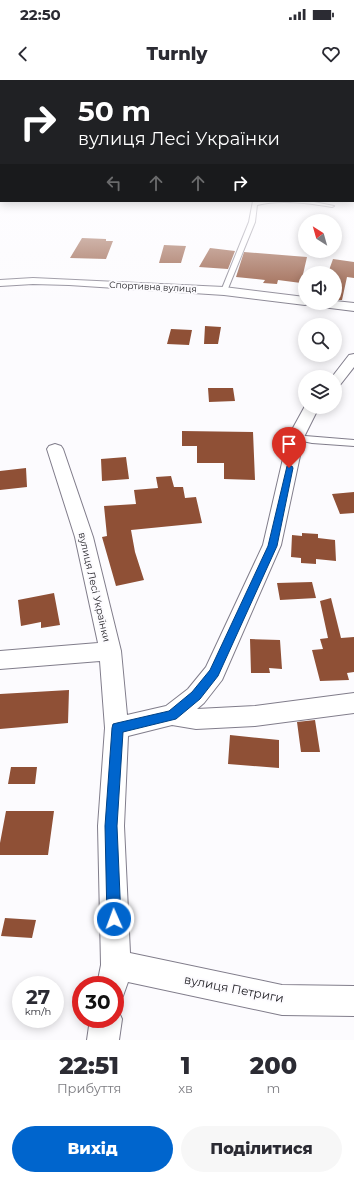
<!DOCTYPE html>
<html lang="uk">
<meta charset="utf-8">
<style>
body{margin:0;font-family:Montserrat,sans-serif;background:#f7f7f7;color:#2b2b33;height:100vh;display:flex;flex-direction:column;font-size:15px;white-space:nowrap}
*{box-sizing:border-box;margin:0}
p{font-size:13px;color:#7c7c81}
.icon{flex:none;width:22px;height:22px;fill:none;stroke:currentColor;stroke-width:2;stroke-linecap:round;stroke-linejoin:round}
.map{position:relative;height:960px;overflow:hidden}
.details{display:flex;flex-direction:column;background:#fff;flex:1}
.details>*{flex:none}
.top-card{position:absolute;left:0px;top:0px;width:354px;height:122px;box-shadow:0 2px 10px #0003;background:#202124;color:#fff;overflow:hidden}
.needle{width:26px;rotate:323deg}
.controls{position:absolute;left:298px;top:134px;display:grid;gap:8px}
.controls a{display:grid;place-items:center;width:44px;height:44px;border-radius:50%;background:#fff;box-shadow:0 2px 10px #0003;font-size:20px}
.speed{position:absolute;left:12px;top:896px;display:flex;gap:8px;font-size:20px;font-weight:700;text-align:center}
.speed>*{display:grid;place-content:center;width:52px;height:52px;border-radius:50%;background:#fff;box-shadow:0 2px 10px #0003;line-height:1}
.speed small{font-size:10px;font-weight:400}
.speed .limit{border:6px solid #d22;background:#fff;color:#111}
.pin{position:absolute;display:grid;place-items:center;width:34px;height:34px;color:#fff;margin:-41px -17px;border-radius:50% 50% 50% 0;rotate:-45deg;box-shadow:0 0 4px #0007}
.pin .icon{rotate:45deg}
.me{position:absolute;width:44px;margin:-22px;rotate:358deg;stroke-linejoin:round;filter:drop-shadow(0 0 3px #0008)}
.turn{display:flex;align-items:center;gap:14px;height:84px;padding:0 12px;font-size:18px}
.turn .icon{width:52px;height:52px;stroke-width:2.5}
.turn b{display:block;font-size:28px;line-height:34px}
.lanes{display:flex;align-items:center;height:38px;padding:0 12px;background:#0003;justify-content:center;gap:20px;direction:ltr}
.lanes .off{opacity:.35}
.eta{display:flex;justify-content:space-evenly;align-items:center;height:68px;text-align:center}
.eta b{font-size:24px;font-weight:800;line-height:28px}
.action{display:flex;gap:8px;margin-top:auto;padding:8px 12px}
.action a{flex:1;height:46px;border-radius:24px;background:#0065cd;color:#fff;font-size:16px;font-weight:800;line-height:46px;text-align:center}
.action a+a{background:#f7f7f7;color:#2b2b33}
.status{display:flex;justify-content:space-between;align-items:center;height:28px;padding:0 20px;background:#fff;direction:ltr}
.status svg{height:11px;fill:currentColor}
header{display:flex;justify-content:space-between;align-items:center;height:52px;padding:0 12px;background:#fff;font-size:18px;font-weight:800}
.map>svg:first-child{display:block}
.building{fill:#8f5036}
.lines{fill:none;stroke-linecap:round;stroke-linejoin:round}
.lane-casing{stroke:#817d8b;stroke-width:2}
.street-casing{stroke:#817d8b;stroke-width:2}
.lane{fill:#fff;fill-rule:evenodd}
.street{fill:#fff;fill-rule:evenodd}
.route{fill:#0065cd;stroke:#004285}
.labels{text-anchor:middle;stroke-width:4;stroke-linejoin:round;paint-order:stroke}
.far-street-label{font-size:9px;fill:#1e1d22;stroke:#fcfbfe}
.street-label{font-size:10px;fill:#1e1d22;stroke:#fcfbfe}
.near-street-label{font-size:12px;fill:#1e1d22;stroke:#fcfbfe}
</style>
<div class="status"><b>22:50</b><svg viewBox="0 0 49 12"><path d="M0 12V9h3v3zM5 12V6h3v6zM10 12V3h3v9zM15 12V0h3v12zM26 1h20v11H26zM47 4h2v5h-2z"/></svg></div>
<header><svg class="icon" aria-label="back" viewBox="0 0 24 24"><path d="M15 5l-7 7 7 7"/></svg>Turnly<svg class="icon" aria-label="heart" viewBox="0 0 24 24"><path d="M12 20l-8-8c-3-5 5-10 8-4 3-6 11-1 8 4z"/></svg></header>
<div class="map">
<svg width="354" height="960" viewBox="0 0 354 960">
<rect width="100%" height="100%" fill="#fcfbfe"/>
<!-- building -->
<path class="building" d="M82,158l24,1v2h7l-7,18 -36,-1z
M164,165l22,1 -5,17h-22z
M210,168l25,3 -7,18 -29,-2z
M244,172l63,5 -6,26 -23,-3 -1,4 -14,-1 2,-3 -29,-3z
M333,179l21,3v16l-7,-1 -5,23h-7v-27h-7z
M205,246l16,1 -3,17h-14z
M171,249l21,1 -3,15 -22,-1z
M208,308h25l2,13 -26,1z
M182,351l71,1 2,48 -31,-1v-16h-27v-17h-15z
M126,377l3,22 -27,2 -1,-22z
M26,388l1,19 -27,3v-19z
M171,396l3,11h9l2,11 11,-1 6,26 -71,7 4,22 9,28 -28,6 -14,-49 5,-1 -3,-30 32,-2 -2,-14 24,-2 -2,-11z
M354,412v21l-14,1 -8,-20z
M302,453l16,1v4l17,2 1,21 -20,-2v5l-15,-1v-5l-10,-1 1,-22 10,1z
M312,502l4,16 -36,2 -3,-17z
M54,513l6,32 -19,3v-6l-20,4 -3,-26z
M331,518l10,40 13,-1v35l-7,1 2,7 -29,1 -8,-31 11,-1 -3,-10 8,-1 -8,-37z
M250,559l30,1 2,29 -13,-1 1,5h-19z
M69,610l-1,33 -68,6v-35z
M315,640l5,32h-19l-4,-30z
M230,655l49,5v28l-51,-4z
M11,687h26l-2,17h-27z
M6,731h48l-6,44h-48v-12z
M5,838l31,2 -4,18 -31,-2z"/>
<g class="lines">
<!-- lane casing -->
<g class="lane-casing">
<path id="lane" d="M253,121h56l25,5 -2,1c-24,-4 -52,-8 -75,-2l-2,17 -28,69 -5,1 -1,-1 28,-69z
M293,355l61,5v6l-42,-3 -19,-4 -1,-2z"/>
</g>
<!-- street casing -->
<g class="street-casing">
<path id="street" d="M33,198l191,9 81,10v6h5l-5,2 -81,-10 -155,-10 -36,-1 -33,2v-6z
M335,221l19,2v8l-32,-4 -4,-1 -2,-3h19z
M354,274v13l-14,18 -5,1v-9h-3l17,-22z
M305,326l14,1 -15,30 -23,108 -59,135 -18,23 -7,6 58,-3 99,-13v20l-99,13 -59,3 -24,-4 -44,11 -4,90 6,127 152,32 72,1v30l-72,-1 -154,-33 -5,14 -8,3v-14h-18l4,-20 -3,-139 7,-98 -5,-67 -100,8v-18l98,-8 -23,-106 -28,-88 2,-3 6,-2 6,2 2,3 30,88 28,114 6,64 39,-9 22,-17 18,-22 57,-122 25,-108z
M115,927l2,1 5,11 -3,21h-32l3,-21h25z"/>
</g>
<!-- lane -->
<use href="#lane" class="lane"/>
<!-- street -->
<use href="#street" class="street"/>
</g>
<!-- sky -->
<linearGradient id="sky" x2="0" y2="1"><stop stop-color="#70b8d9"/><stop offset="0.43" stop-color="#fefdff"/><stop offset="1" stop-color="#fefdff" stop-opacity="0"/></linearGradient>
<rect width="354" height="235" fill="url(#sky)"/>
<!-- route -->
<path class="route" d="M287,386h5l1,2 -16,78 -59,130 -18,23 -24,20 -53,13 -6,94 4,93 -2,4 -5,2 -5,-2 -2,-4 -2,-93 7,-98 1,-4 4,-1 52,-12 23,-19 18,-22 58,-124z"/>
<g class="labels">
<!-- far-street labels -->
<g class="far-street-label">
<text transform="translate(153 207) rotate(3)" y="3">Спортивна вулиця</text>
</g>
<!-- street labels -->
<g class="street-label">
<text transform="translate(95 507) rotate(77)" y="4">вулиця Лесі Українки</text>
</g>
<!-- near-street labels -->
<g class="near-street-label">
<text transform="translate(234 909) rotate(11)" y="4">вулиця Петриги</text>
</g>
</g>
</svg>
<div class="controls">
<a><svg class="needle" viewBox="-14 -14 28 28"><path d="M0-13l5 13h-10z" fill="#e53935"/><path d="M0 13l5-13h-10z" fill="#7c7c81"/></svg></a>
<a><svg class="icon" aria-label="sound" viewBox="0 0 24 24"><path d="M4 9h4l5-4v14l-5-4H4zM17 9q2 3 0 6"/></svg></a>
<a><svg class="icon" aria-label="search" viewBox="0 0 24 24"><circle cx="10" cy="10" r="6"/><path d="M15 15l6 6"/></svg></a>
<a><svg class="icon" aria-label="layers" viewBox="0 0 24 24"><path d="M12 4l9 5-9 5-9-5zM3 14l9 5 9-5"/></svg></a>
</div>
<div class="speed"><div>27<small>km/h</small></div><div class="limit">30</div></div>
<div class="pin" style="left:289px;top:388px;background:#d93025"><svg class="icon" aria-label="arrive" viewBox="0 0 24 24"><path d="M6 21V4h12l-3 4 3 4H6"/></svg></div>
<svg class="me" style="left:114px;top:839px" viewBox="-20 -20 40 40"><circle r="17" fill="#0065cd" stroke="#fff" stroke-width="3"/><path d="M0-11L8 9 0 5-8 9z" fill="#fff"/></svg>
<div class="top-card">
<div class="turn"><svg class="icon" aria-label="right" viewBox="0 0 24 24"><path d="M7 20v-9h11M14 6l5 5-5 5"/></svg><div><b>50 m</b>вулиця Лесі Українки</div></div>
<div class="lanes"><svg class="icon off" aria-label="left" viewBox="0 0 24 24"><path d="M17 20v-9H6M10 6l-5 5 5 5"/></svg><svg class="icon off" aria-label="ahead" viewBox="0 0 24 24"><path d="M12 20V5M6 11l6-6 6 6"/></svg><svg class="icon off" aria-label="ahead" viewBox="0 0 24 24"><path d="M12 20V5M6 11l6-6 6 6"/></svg><svg class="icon" aria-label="right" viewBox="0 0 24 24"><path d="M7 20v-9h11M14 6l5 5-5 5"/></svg></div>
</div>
</div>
<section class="details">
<div class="eta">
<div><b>22:51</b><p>Прибуття</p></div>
<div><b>1</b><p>хв</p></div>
<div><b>200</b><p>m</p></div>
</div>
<div class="action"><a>Вихід</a><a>Поділитися</a></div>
</section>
